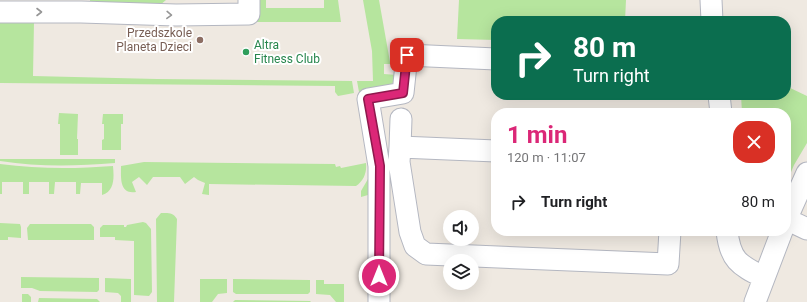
<!DOCTYPE html>
<meta charset="utf-8">
<style>
body{margin:0;font-family:Roboto,sans-serif;background:#f6f6f6;color:#202124;height:100vh;display:flex;flex-direction:column;font-size:15px;white-space:nowrap}
*{box-sizing:border-box;margin:0}
p{font-size:13px;color:#757577}
.icon{flex:none;width:22px;height:22px;fill:none;stroke:currentColor;stroke-width:2;stroke-linecap:round;stroke-linejoin:round}
.map{position:relative;flex:1;overflow:hidden}
.drawer{position:absolute;left:491px;top:108px;width:300px;height:128px;display:flex;flex-direction:column;background:#fff;border-radius:16px;box-shadow:0 4px 16px #0002}
.drawer>*{flex:none}
.guide{position:absolute;left:491px;top:16px;width:300px;height:84px;border-radius:16px;box-shadow:0 4px 16px #0002;background:#0b6e4f;color:#fff;overflow:hidden}
.buttons{position:absolute;left:443px;top:210px;display:grid;gap:8px}
.buttons a{display:grid;place-items:center;width:36px;height:36px;border-radius:50%;background:#fff;box-shadow:0 4px 16px #0002;font-size:20px}
.pin{position:absolute;display:grid;place-items:center;width:34px;height:34px;color:#fff;margin:-17px;border-radius:8px;box-shadow:0 2px 6px #0006}
.me{position:absolute;width:44px;margin:-22px;rotate:0deg;stroke-linejoin:round;filter:drop-shadow(0 0 3px #0008)}
.turn{display:flex;align-items:center;gap:14px;height:84px;padding:0 16px;font-size:18px}
.turn .icon{width:52px;height:52px;stroke-width:2.5}
.turn b{display:block;font-size:28px;line-height:34px}
.round{display:grid;place-items:center;flex:none;width:42px;height:42px;border-radius:16px;background:#f6f6f6}
.overview{display:flex;align-items:center;justify-content:space-between;height:68px;padding:0 16px}
h1{font-size:24px;font-weight:700;line-height:30px;color:#db2777}
ul{padding:0;list-style:none}
li{display:flex;align-items:center;gap:12px;height:52px;padding:0 16px}
li div{flex:1}
li b{display:block;font-size:15px}
li em{font-style:normal}
.map>svg:first-child{display:block}
.green{fill:#b6e59e}
.lines{fill:none;stroke-linecap:round;stroke-linejoin:round}
.minor-casing{stroke:#b4b7c1;stroke-width:23}
.minor{stroke:#fff;stroke-width:21}
.oneway{stroke:#969696}
.route-casing{stroke:#8e194d;stroke-width:10}
.route{stroke:#db2777;stroke-width:7}
.education-dot{fill:#8d6e63;stroke:#fff;stroke-width:1.5}
.leisure-dot{fill:#2e9e5b;stroke:#fff;stroke-width:1.5}
.labels{text-anchor:middle;stroke-width:4;stroke-linejoin:round;paint-order:stroke}
.education-label{font-size:12px;fill:#785e54;stroke:#fff;text-anchor:end}
.leisure-label{font-size:12px;fill:#27864d;stroke:#fff;text-anchor:start}
</style>
<div class="map">
<svg width="807" height="302" viewBox="0 0 807 302">
<rect width="100%" height="100%" fill="#efe9e1"/>
<!-- green -->
<path class="green" d="M90,0h76l-6,5 -70,1z
M255,0h11v8h58v-8h14l3,22h-192l-15,1 -100,-1 -1,54 124,3 195,2 2,12 -16,3 -3,-4v-6l-335,-3v-64h254z
M363,0h16l11,62 12,-1 -4,3h-14v10l13,1c-4,16 -24,15 -38,17l-2,-11h16l-1,-30z
M459,0h167l-1,21h-129v19l-39,-1z
M786,86l21,10v47l-13,22 -8,19v-71h-44l-1,-18h45z
M59,113l19,1 -1,25h1v16h-18v-31h-2z
M103,114h20v10h-2v26h-19v-10l2,-1v-15h-2z
M0,159h115v4c-39,3 -76,4 -115,-2z
M144,162l191,2 1,3 4,-1 1,2 25,-5c1,9 -2,18 -10,23l-147,-2v11l-7,-1 3,-11 -7,-3 -4,-3 -9,7 -5,-7h-27l-6,8 -8,-8 -7,5 4,10c-17,3 -15,-15 -15,-26z
M0,164c38,5 74,5 113,2 1,11 2,25 -11,29v-12h-21l-1,11h-4v-12h-21l-1,12h-5v-12h-20v12h-6v-12h-21v12h-2z
M372,172l-1,20 -3,3 -7,2v-6z
M161,213c7,0 12,-1 16,6l-3,83h-17l-1,-83z
M143,222l3,1 5,6 1,63 -3,4 -15,-1v-54l-19,-1v-3h-15v-9l3,-3h21v2h2l1,-2z
M0,223l20,1 1,3v11l-13,-1v3h-8z
M30,224h61l3,3v13h-66l-1,-12z
M21,277l78,1v12l-2,2 -57,-1 -8,-3h-11z
M105,278l26,1v23h-10v-6l-3,-3 -13,-1z
M200,279h27v14l-9,1 -6,8h-12z
M233,279l77,1v12l-2,2h-72l-3,-2z
M316,280h8v4h20v18h-8l-6,-7 -14,-1z
M22,294h6l3,3v5h-9z
M39,298l58,1 3,3h-62z
M235,300l75,1 1,1h-78z"/>
<g class="lines">
<!-- minor casing -->
<g class="minor-casing">
<path id="minor" d="M711,0l1,21
M0,12h81l95,3 73,-1v-14
M719,95l2,18
M400,147l1,-28
M496,151l-96,-4 -1,15 11,70 5,14 11,8 242,10 2,-33
M786,219l21,10
M786,220l21,-47
M727,231c3,29 12,34 36,46
M379,302v-136l-11,-67 35,-6 4,-38 89,4
M755,302l27,-71"/>
</g>
<!-- minor -->
<use href="#minor" class="minor"/>
</g>
<!-- one-way arrows -->
<defs><path id="oneway-chevron" d="M-2-3.5L2.5 0L-2 3.5" fill="none" stroke-width="1.6" stroke-linecap="round" stroke-linejoin="round"/></defs>
<g class="oneway">
<use href="#oneway-chevron" transform="translate(39 12)"/>
<use href="#oneway-chevron" transform="translate(169 15) rotate(2)"/>
</g>
<g class="lines">
<!-- route casing -->
<g class="route-casing">
<path id="route" d="M379,276l1,-110 -12,-67 35,-6 4,-38"/>
</g>
<!-- route -->
<use href="#route" class="route"/>
</g>
<!-- markers -->
<circle class="education-dot" cx="200" cy="40" r="4"/>
<circle class="leisure-dot" cx="246" cy="52" r="4"/>
<g class="labels">
<!-- education labels -->
<g class="education-label">
<text x="192" y="37">Przedszkole<tspan x="192" dy="14">Planeta Dzieci</tspan></text>
</g>
<!-- leisure labels -->
<g class="leisure-label">
<text x="254" y="49">Altra<tspan x="254" dy="14">Fitness Club</tspan></text>
</g>
</g>
</svg>
<div class="buttons">
<a><svg class="icon" aria-label="sound" viewBox="0 0 24 24"><path d="M4 9h4l5-4v14l-5-4H4zM17 9q2 3 0 6"/></svg></a>
<a><svg class="icon" aria-label="layers" viewBox="0 0 24 24"><path d="M12 4l9 5-9 5-9-5zM3 14l9 5 9-5"/></svg></a>
</div>
<div class="pin" style="left:407px;top:55px;background:#d93025"><svg class="icon" aria-label="arrive" viewBox="0 0 24 24"><path d="M6 21V4h12l-3 4 3 4H6"/></svg></div>
<svg class="me" style="left:379px;top:276px" viewBox="-20 -20 40 40"><circle r="17" fill="#db2777" stroke="#fff" stroke-width="3"/><path d="M0-11L8 9 0 5-8 9z" fill="#fff"/></svg>
<div class="guide">
<div class="turn"><svg class="icon" aria-label="right" viewBox="0 0 24 24"><path d="M7 20v-9h11M14 6l5 5-5 5"/></svg><div><b>80 m</b>Turn right</div></div>
</div>
<section class="drawer">
<div class="overview"><div><h1>1 min</h1><p>120 m · 11:07</p></div><a class="round" style="background:#d93025;color:#fff"><svg class="icon" aria-label="close" viewBox="0 0 24 24"><path d="M6 6l12 12M18 6L6 18"/></svg></a></div>
<ul>
<li><svg class="icon" aria-label="right" viewBox="0 0 24 24"><path d="M7 20v-9h11M14 6l5 5-5 5"/></svg><div><b>Turn right</b></div><em>80 m</em></li>
</ul>
</section>
</div>
